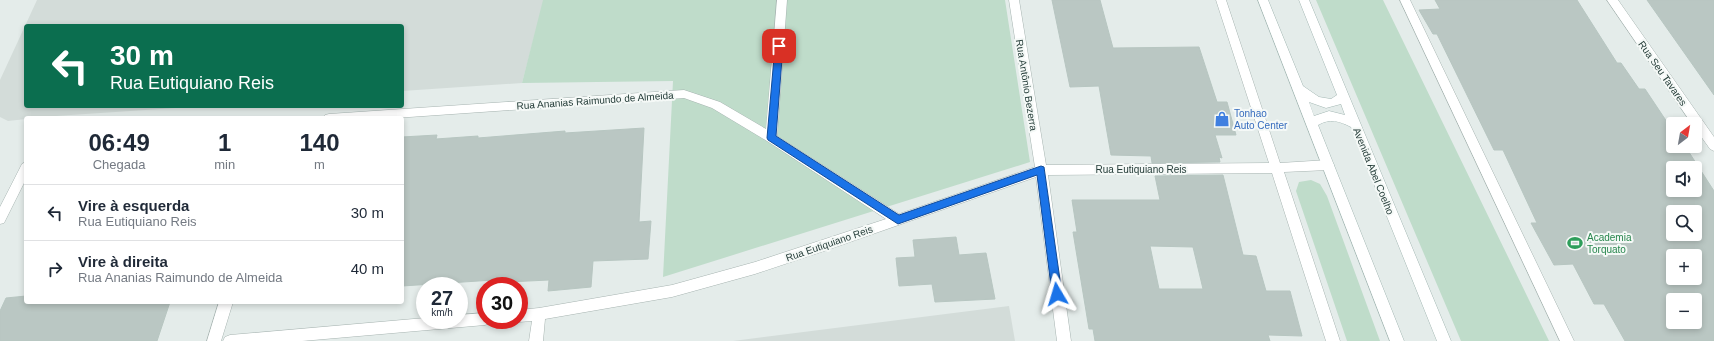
<!DOCTYPE html>
<html lang="pt">
<meta charset="utf-8">
<style>
body{margin:0;font-family:Arial,sans-serif;background:#f2f2f3;color:#1f2937;height:100vh;display:flex;flex-direction:column;font-size:15px;white-space:nowrap}
*{box-sizing:border-box;margin:0}
p{font-size:13px;color:#747a83}
.icon{flex:none;width:22px;height:22px;fill:none;stroke:currentColor;stroke-width:2;stroke-linecap:round;stroke-linejoin:round}
.map{position:relative;flex:1;overflow:hidden}
.side{position:absolute;left:24px;top:116px;width:380px;height:188px;display:flex;flex-direction:column;background:#fff;border-radius:4px;box-shadow:0 2px 6px #0003}
.side>*{flex:none}
.top-card{position:absolute;left:24px;top:24px;width:380px;height:84px;border-radius:4px;box-shadow:0 2px 6px #0003;background:#0b6e4f;color:#fff;overflow:hidden}
.needle{width:26px;rotate:31deg}
.fabs{position:absolute;left:1666px;top:117px;display:grid;gap:8px}
.fabs a{display:grid;place-items:center;width:36px;height:36px;border-radius:4px;background:#fff;box-shadow:0 2px 6px #0003;font-size:20px}
.speed{position:absolute;left:416px;top:277px;display:flex;gap:8px;font-size:20px;font-weight:700;text-align:center}
.speed>*{display:grid;place-content:center;width:52px;height:52px;border-radius:50%;background:#fff;box-shadow:0 2px 6px #0003;line-height:1}
.speed small{font-size:10px;font-weight:400}
.speed .limit{border:6px solid #d22;background:#fff;color:#111}
.pin{position:absolute;display:grid;place-items:center;width:34px;height:34px;color:#fff;margin:-17px;border-radius:8px;box-shadow:0 2px 6px #0006}
.me{position:absolute;width:44px;margin:-22px;rotate:353deg;stroke-linejoin:round;filter:drop-shadow(0 0 3px #0008)}
.turn{display:flex;align-items:center;gap:14px;height:84px;padding:0 20px;font-size:18px}
.turn .icon{width:52px;height:52px;stroke-width:2.5}
.turn b{display:block;font-size:28px;line-height:34px}
.eta{display:flex;justify-content:space-evenly;align-items:center;height:68px;text-align:center}
.eta b{font-size:24px;font-weight:700;line-height:28px}
ul{padding:0;list-style:none}
li{display:flex;align-items:center;gap:12px;height:56px;padding:0 20px;border-top:1px solid #e0e1e3}
li div{flex:1}
li b{display:block;font-size:15px}
li em{font-style:normal}
.map>svg:first-child{display:block}
.built{fill:#d3dcd9}
.green{fill:#bfdcca}
.building{fill:#bac7c3;stroke:#b7c6c1;fill-rule:evenodd}
.lines{fill:none;stroke-linecap:round;stroke-linejoin:round}
.street-casing{stroke:#a7b4b1;stroke-width:1}
.secondary-casing{stroke:#a3b7b3;stroke-width:1}
.street{fill:#fff;fill-rule:evenodd}
.secondary{fill:#fff;fill-rule:evenodd}
.route{fill:#1a73e8;stroke:#114b97}
.labels{text-anchor:middle;stroke-width:4;stroke-linejoin:round;paint-order:stroke}
.street-label{font-size:10px;fill:#253d39;stroke:#f5f9f7}
.shop-label{font-size:10px;fill:#366cbe;stroke:#f5f9f7;text-anchor:start}
.leisure-label{font-size:10px;fill:#27864d;stroke:#f5f9f7;text-anchor:start}
</style>
<div class="map">
<svg width="1714" height="341" viewBox="0 0 1714 341">
<rect width="100%" height="100%" fill="#e4ecea"/>
<!-- built -->
<path class="built" d="M37,0h507l-22,83 -120,8v-65h-376v80h179l-179,12v1l-18,2 -8,-4v-37z
M1009,306l6,35h-282z"/>
<!-- green -->
<path class="green" d="M543,0h462l25,162 -367,115 10,-196 -151,2z
M1316,0h67l166,341h-88z
M1311,180l9,4 7,12 53,145h-33l-51,-150 3,-9z"/>
<!-- building -->
<path class="building" d="M1052,0h48l13,48 86,-1 18,55h10l9,33h-21l7,23 -3,-1 1,5 -68,1 -1,-7 -40,-1 -12,-69 -29,1z
M1435,0h142l40,63h4l18,26h6l28,42v15h12l29,45v150h-89l-21,-37h-10l-21,-40 -19,1 -23,-42h6l-34,-73h-9l-57,-116h-4l-14,-24 21,-1zM1673,168h22v22h-22zM1673,212h22v22h-22zM1673,256h22v22h-22zM1673,300h22v22h-22z
M1647,0h67v95z
M644,128l-5,94 12,-1 -3,38 -55,2 -2,26 -43,4 1,-11 -41,2 1,-3 -107,7v-149l35,-2 -1,4 42,-3v2l87,-7v2z
M1223,175l20,80 13,1 10,35h24l12,45 -34,-1 2,6h-175l-2,-12h-4l-16,-97h4l-5,-32h88l-5,-24zM1150,246l43,1 10,42h-44z
M956,237l3,18 27,-2 9,46 -60,3 -3,-18 -33,2 -3,-28 19,-1 -2,-17z
M26,296v6h144l-13,39h-157v-30l6,-13z"/>
<g class="lines">
<!-- street casing -->
<g class="street-casing">
<path id="street" d="M777,0h10l-10,136 122,78 136,-47 -26,-167h10l27,165 223,-2 -53,-163h10l54,163 48,-3 4,2 2,3 -2,3 -4,2 -44,2 56,169h-14l-54,-168 -224,2 23,166h-14l-21,-164 -209,73 -72,24 -83,23 -127,22 -2,22h-14l3,-20 -13,1 -5,-2h5v-10l20,-2 133,-23 83,-23 131,-43 -119,-78 -55,-33 -28,-10 -289,20h-72l2,-3 4,-1 355,-24 36,12 46,27z
M1400,0h10l164,341h-14z
M1607,0h11l96,137v14l-4,-2 -15,-21v-4h-3z
M26,162v17l-22,44 -4,1v-17l22,-43z
M219,302h14l-12,39h-14z
M485,313v7h6l-1,3 -5,2 -183,16h-79l2,-4 5,-2 195,-17v2h34v-5z"/>
</g>
<!-- secondary casing -->
<g class="secondary-casing">
<path id="secondary" d="M1258,0h10l35,86 16,11 12,2 6,-4 -38,-95h10l142,341h-14l-86,-214c-12,-6 -21,-9 -33,-2l86,216h-14zM1309,102l17,6 15,-4 4,11 -16,-4 -15,5z"/>
</g>
<!-- street -->
<use href="#street" class="street"/>
<!-- secondary -->
<use href="#secondary" class="secondary"/>
</g>
<!-- route -->
<path class="route" d="M779,43l4,3 -7,90 123,79 142,-49 3,1 18,127 -1,3 -4,2 -3,-2 -2,-3 -15,-119 -139,49 -130,-84 -1,-2 8,-92z"/>
<!-- icons -->
<defs>
<g id="shop-bare" transform="scale(1.2)"><path d="M-5-2.5h2.3a2.7 3.5 0 0 1 5.4 0H5L5.5 6h-11ZM-1.5-2.5h3a1.5 2.3 0 0 0-3 0Z" fill="#3f7fe0" stroke="#f5f9f7" stroke-width="2.5" paint-order="stroke"/></g>
<g id="stadium-bare" transform="scale(1.2)"><path d="M0-5a6.5 5 0 1 0 0 10a6.5 5 0 1 0 0-10ZM-3.5-1.8h7v3.6h-7Z" fill="#2e9e5b" stroke="#f5f9f7" stroke-width="2.5" paint-order="stroke"/></g>
</defs>
<g fill-rule="evenodd">
<use href="#shop-bare" x="1222" y="119"/>
<use href="#stadium-bare" x="1575" y="243"/>
</g>
<g class="labels">
<!-- street labels -->
<g class="street-label">
<text transform="translate(1663 73) rotate(55)" y="4">Rua Seu Tavares</text>
<text transform="translate(1027 85) rotate(81)" y="4">Rua Antônio Bezerra</text>
<text transform="translate(595 100) rotate(-4)" y="4">Rua Ananias Raimundo de Almeida</text>
<text x="1141" y="173">Rua Eutiquiano Reis</text>
<text transform="translate(1374 171) rotate(68)" y="4">Avenida Abel Coelho</text>
<text transform="translate(829 243) rotate(-19)" y="4">Rua Eutiquiano Reis</text>
</g>
<!-- shop labels -->
<g class="shop-label">
<text x="1234" y="117">Tonhao<tspan x="1234" dy="12">Auto Center</tspan></text>
</g>
<!-- leisure labels -->
<g class="leisure-label">
<text x="1587" y="241">Academia<tspan x="1587" dy="12">Torquato</tspan></text>
</g>
</g>
</svg>
<div class="fabs">
<a><svg class="needle" viewBox="-14 -14 28 28"><path d="M0-13l5 13h-10z" fill="#e53935"/><path d="M0 13l5-13h-10z" fill="#747a83"/></svg></a>
<a><svg class="icon" aria-label="sound" viewBox="0 0 24 24"><path d="M4 9h4l5-4v14l-5-4H4zM17 9q2 3 0 6"/></svg></a>
<a><svg class="icon" aria-label="search" viewBox="0 0 24 24"><circle cx="10" cy="10" r="6"/><path d="M15 15l6 6"/></svg></a>
<a>+</a>
<a>−</a>
</div>
<div class="speed"><div>27<small>km/h</small></div><div class="limit">30</div></div>
<div class="pin" style="left:779px;top:46px;background:#d93025"><svg class="icon" aria-label="arrive" viewBox="0 0 24 24"><path d="M6 21V4h12l-3 4 3 4H6"/></svg></div>
<svg class="me" style="left:1057px;top:294px" viewBox="-20 -20 40 40"><path d="M0-17L14 15 0 8-14 15z" fill="#1a73e8" stroke="#fff" stroke-width="4"/></svg>
<div class="top-card">
<div class="turn"><svg class="icon" aria-label="left" viewBox="0 0 24 24"><path d="M17 20v-9H6M10 6l-5 5 5 5"/></svg><div><b>30 m</b>Rua Eutiquiano Reis</div></div>
</div>
<section class="side">
<div class="eta">
<div><b>06:49</b><p>Chegada</p></div>
<div><b>1</b><p>min</p></div>
<div><b>140</b><p>m</p></div>
</div>
<ul>
<li><svg class="icon" aria-label="left" viewBox="0 0 24 24"><path d="M17 20v-9H6M10 6l-5 5 5 5"/></svg><div><b>Vire à esquerda</b><p>Rua Eutiquiano Reis</p></div><em>30 m</em></li>
<li><svg class="icon" aria-label="right" viewBox="0 0 24 24"><path d="M7 20v-9h11M14 6l5 5-5 5"/></svg><div><b>Vire à direita</b><p>Rua Ananias Raimundo de Almeida</p></div><em>40 m</em></li>
</ul>
</section>
</div>
